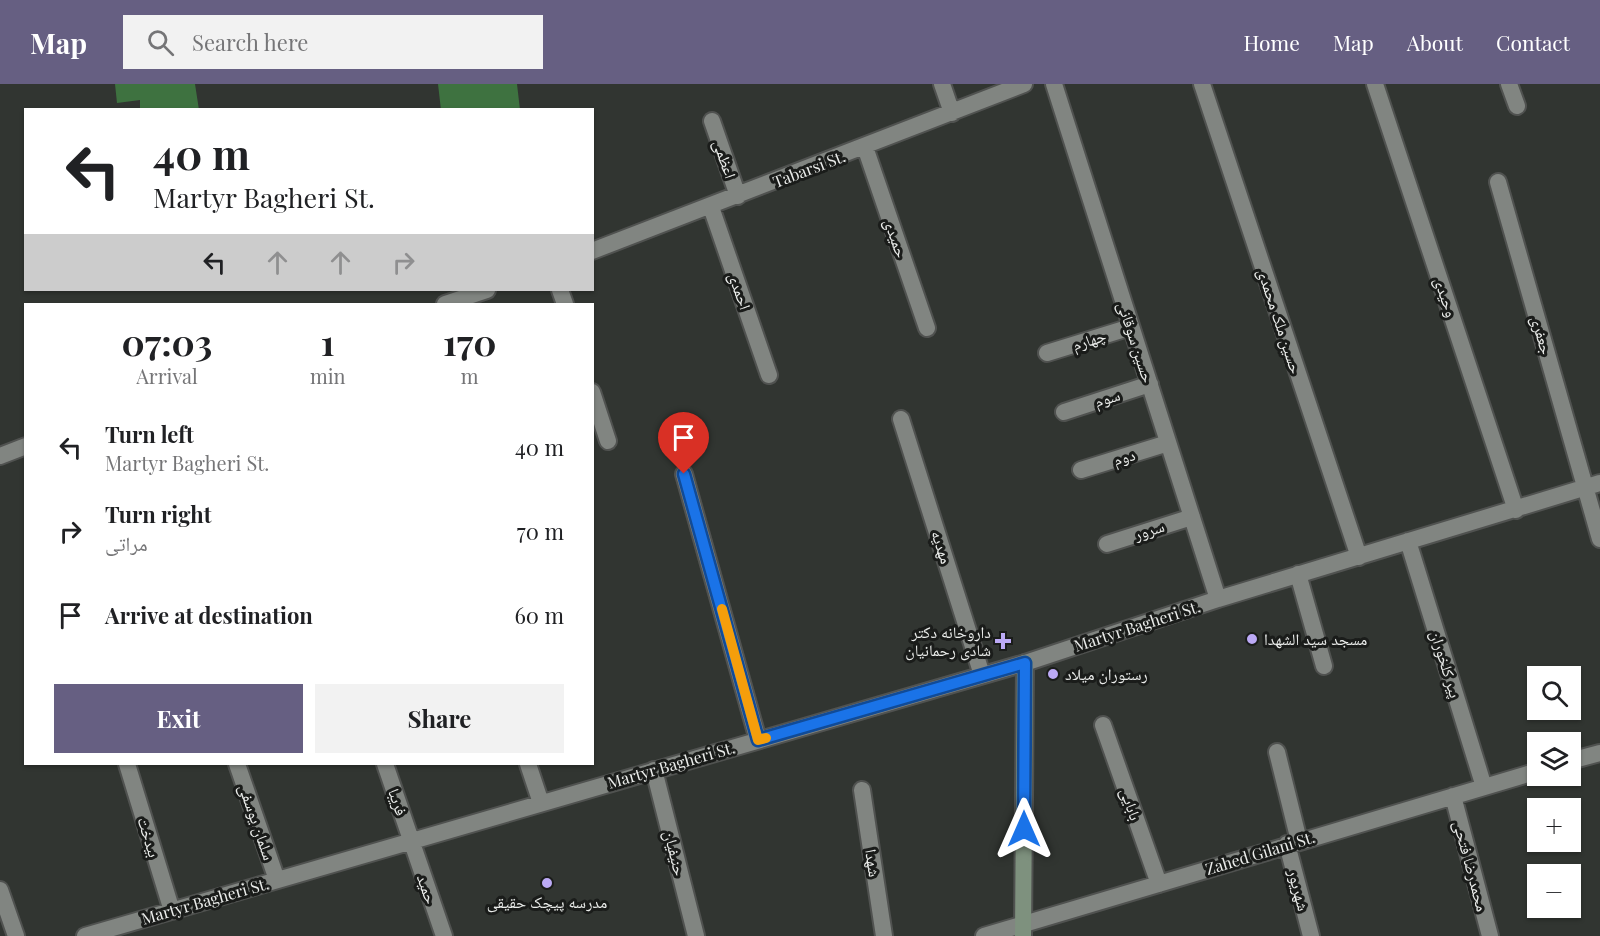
<!DOCTYPE html>
<meta charset="utf-8">
<style>
body{margin:0;font-family:"Playfair Display","Noto Naskh Arabic",serif;background:#f2f2f2;color:#202124;height:100vh;display:flex;flex-direction:column;font-size:22px;white-space:nowrap}
*{box-sizing:border-box;margin:0}
p{font-size:20px;color:#757577}
.icon{flex:none;width:33px;height:33px;fill:none;stroke:currentColor;stroke-width:2;stroke-linecap:round;stroke-linejoin:round}
.map{position:relative;flex:1;overflow:hidden}
.drawer{position:absolute;left:24px;top:219px;width:570px;height:462px;display:flex;flex-direction:column;background:#fff;border-radius:0px;box-shadow:0 2px 4px #0004}
.drawer>*{flex:none}
.guide{position:absolute;left:24px;top:24px;width:570px;height:183px;border-radius:0px;box-shadow:0 2px 4px #0004;background:#fff;color:#202124;overflow:hidden}
.buttons{position:absolute;left:1527px;top:582px;display:grid;gap:12px}
.buttons a{display:grid;place-items:center;width:54px;height:54px;border-radius:0px;background:#fff;box-shadow:0 2px 4px #0004;font-size:30px}
.pin{position:absolute;display:grid;place-items:center;width:51px;height:51px;color:#fff;margin:-62px -26px;border-radius:50% 50% 50% 0;rotate:-45deg;box-shadow:0 0 6px #0007}
.pin .icon{rotate:45deg}
.me{position:absolute;width:66px;margin:-33px;rotate:0deg;stroke-linejoin:round;filter:drop-shadow(0 0 4px #0008)}
.turn{display:flex;align-items:center;gap:21px;height:126px;padding:0 30px;font-size:27px}
.turn .icon{width:78px;height:78px;stroke-width:2.5}
.turn b{display:block;font-size:42px;line-height:51px}
.lanes{display:flex;align-items:center;height:57px;padding:0 30px;background:#0003;justify-content:center;gap:30px;direction:ltr}
.lanes .off{opacity:.35}
.eta{display:flex;justify-content:space-evenly;align-items:center;height:102px;text-align:center}
.eta b{font-size:36px;font-weight:700;line-height:42px}
.button{display:flex;gap:12px;margin-top:auto;padding:12px 30px}
.button a{flex:1;height:69px;border-radius:0px;background:#665f82;color:#fff;font-size:24px;font-weight:700;line-height:69px;text-align:center}
.button a+a{background:#f2f2f2;color:#202124}
ul{padding:0;list-style:none}
li{display:flex;align-items:center;gap:18px;height:84px;padding:0 30px}
li div{flex:1}
li b{display:block;font-size:22px}
li em{font-style:normal}
header{display:flex;align-items:center;gap:36px;box-sizing:border-box;height:84px;padding:0 30px;background:#665f82;color:#fff}
header strong{font-size:28px}
nav{display:flex;gap:33px;margin-inline-start:auto;font-size:21px}
.search{width:420px;height:54px;background:#f2f2f2;display:flex;align-items:center;gap:15px;box-sizing:border-box;padding:0 21px;border-radius:0px;color:#757577;font-size:22px}
.map>svg:first-child{display:block}
.building{fill:#3e7240}
.lines{fill:none;stroke-linecap:round;stroke-linejoin:round}
.minor-casing{stroke:#505250;stroke-width:20}
.secondary-casing{stroke:#505250;stroke-width:20}
.minor{stroke:#818581;stroke-width:16}
.secondary{stroke:#7e917e;stroke-width:16}
.route-casing{stroke:#114b97;stroke-width:15}
.route{stroke:#1a73e8;stroke-width:10}
.slow{stroke:#f59e0b;stroke-width:10}
.poi-dot{fill:#bcaaf6;stroke:#1a1c1a;stroke-width:2}
.labels{text-anchor:middle;stroke-width:6;stroke-linejoin:round;paint-order:stroke}
.street-label{font-size:16px;fill:#ebedeb;stroke:#1a1c1a}
.poi-label{font-size:16px;fill:#ebedeb;stroke:#1a1c1a;text-anchor:start}
</style>
<header>
<strong>Map</strong>
<div class="search"><svg class="icon" aria-label="search" viewBox="0 0 24 24"><circle cx="10" cy="10" r="6"/><path d="M15 15l6 6"/></svg>Search here</div>
<nav><a>Home</a><a>Map</a><a>About</a><a>Contact</a></nav>
</header>
<div class="map">
<svg width="1600" height="852" viewBox="0 0 1600 852">
<rect width="100%" height="100%" fill="#313531"/>
<!-- building -->
<path class="building" d="M115,0h80l4,26h-59v-10l-23,3z
M438,0h79l3,26h-79z"/>
<g class="lines">
<!-- minor casing -->
<g class="minor-casing">
<path id="minor" d="M942,0l10,29
M1054,0l164,515
M1202,0l157,473
M1375,0l141,426
M1509,0l8,22
M712,37l26,75
M865,63l62,181
M1498,98l102,357
M711,123l58,168
M592,167l432,-167
M560,206l5,14
M445,220l42,-14
M1047,269l84,-26
M592,308l16,49
M1064,328l86,-28
M901,335l81,256
M0,372l26,-10
M1081,386l87,-27
M684,390l74,266
M1408,457l76,246
M1107,460l85,-27
M1298,490l26,92
M1103,641l56,159
M1277,668l22,89
M1570,677l30,-8
M127,680l45,147
M237,680l40,116
M385,680l59,172
M528,680l13,39
M654,686l42,166
M862,706l22,146
M1453,712l37,140
M1287,760l24,92
M0,806l16,46
M85,852l940,-273 193,-64 382,-116
M984,852l554,-165"/>
</g>
<!-- secondary casing -->
<g class="secondary-casing">
<path id="secondary" d="M1023,852l2,-273"/>
</g>
<!-- minor -->
<use href="#minor" class="minor"/>
<!-- secondary -->
<use href="#secondary" class="secondary"/>
</g>
<g class="lines">
<!-- route casing -->
<g class="route-casing">
<path id="route" d="M684,390l74,266 267,-77 -1,166"/>
</g>
<!-- route -->
<use href="#route" class="route"/>
<!-- slow -->
<path class="slow" d="M722,525l36,131 8,-2"/>
</g>
<!-- markers -->
<g class="poi-dot">
<circle cx="1252" cy="555" r="6"/>
<path d="M1000 548h6v6h6v6h-6v6h-6v-6h-6v-6h6z"/>
<circle cx="1053" cy="590" r="6"/>
<circle cx="547" cy="799" r="6"/>
</g>
<g class="labels">
<!-- street labels -->
<g class="street-label">
<text transform="translate(725 75) rotate(71)" y="6">اعظمی</text>
<text transform="translate(809 85) rotate(-21)" y="6">Tabarsi St.</text>
<text transform="translate(896 154) rotate(71)" y="6">حمیدی</text>
<text transform="translate(740 207) rotate(71)" y="6">احمدی</text>
<text transform="translate(1446 213) rotate(72)" y="6">وحیدی</text>
<text transform="translate(1280 237) rotate(72)" y="6">حسین ملک محمدی</text>
<text transform="translate(1542 251) rotate(74)" y="6">جعفری</text>
<text transform="translate(1089 256) rotate(-18)" y="6">چهارم</text>
<text transform="translate(1136 258) rotate(72)" y="6">حسین سوقانی</text>
<text transform="translate(1107 314) rotate(-18)" y="6">سوم</text>
<text transform="translate(1124 373) rotate(-17)" y="6">دوم</text>
<text transform="translate(1149 446) rotate(-18)" y="6">سرور</text>
<text transform="translate(942 463) rotate(72)" y="6">مهدیه</text>
<text transform="translate(1137 542) rotate(-18)" y="6">Martyr Bagheri St.</text>
<text transform="translate(1446 580) rotate(73)" y="6">پیر کلخوران</text>
<text transform="translate(671 681) rotate(-16)" y="6">Martyr Bagheri St.</text>
<text transform="translate(398 718) rotate(71)" y="6">فریبا</text>
<text transform="translate(1131 720) rotate(71)" y="6">بابایی</text>
<text transform="translate(257 738) rotate(71)" y="6">سلمان یوسفی</text>
<text transform="translate(149 753) rotate(73)" y="6">بیدخت</text>
<text transform="translate(675 769) rotate(76)" y="6">حنیفیان</text>
<text transform="translate(1260 769) rotate(-17)" y="6">Zahed Gilani St.</text>
<text transform="translate(873 779) rotate(81)" y="6">شهدا</text>
<text transform="translate(1471 782) rotate(75)" y="6">محمدرضا فتحی</text>
<text transform="translate(427 805) rotate(71)" y="6">حمید</text>
<text transform="translate(1299 806) rotate(76)" y="6">شهریور</text>
<text transform="translate(205 817) rotate(-16)" y="6">Martyr Bagheri St.</text>
</g>
<!-- poi labels -->
<g class="poi-label">
<text x="991" y="554" text-anchor="end">داروخانه دکتر<tspan x="991" dy="18">شادی رحمانیان</tspan></text>
<text x="1264" y="561">مسجد سید الشهدا</text>
<text x="1065" y="596">رستوران میلاد</text>
<text x="547" y="824" text-anchor="middle">مدرسه پیچک حقیقی</text>
</g>
</g>
</svg>
<div class="buttons">
<a><svg class="icon" aria-label="search" viewBox="0 0 24 24"><circle cx="10" cy="10" r="6"/><path d="M15 15l6 6"/></svg></a>
<a><svg class="icon" aria-label="layers" viewBox="0 0 24 24"><path d="M12 4l9 5-9 5-9-5zM3 14l9 5 9-5"/></svg></a>
<a>+</a>
<a>−</a>
</div>
<div class="pin" style="left:684px;top:390px;background:#d93025"><svg class="icon" aria-label="arrive" viewBox="0 0 24 24"><path d="M6 21V4h12l-3 4 3 4H6"/></svg></div>
<svg class="me" style="left:1024px;top:745px" viewBox="-20 -20 40 40"><path d="M0-17L14 15 0 8-14 15z" fill="#1a73e8" stroke="#fff" stroke-width="4"/></svg>
<div class="guide">
<div class="turn"><svg class="icon" aria-label="left" viewBox="0 0 24 24"><path d="M17 20v-9H6M10 6l-5 5 5 5"/></svg><div><b>40 m</b>Martyr Bagheri St.</div></div>
<div class="lanes"><svg class="icon" aria-label="left" viewBox="0 0 24 24"><path d="M17 20v-9H6M10 6l-5 5 5 5"/></svg><svg class="icon off" aria-label="ahead" viewBox="0 0 24 24"><path d="M12 20V5M6 11l6-6 6 6"/></svg><svg class="icon off" aria-label="ahead" viewBox="0 0 24 24"><path d="M12 20V5M6 11l6-6 6 6"/></svg><svg class="icon off" aria-label="right" viewBox="0 0 24 24"><path d="M7 20v-9h11M14 6l5 5-5 5"/></svg></div>
</div>
<section class="drawer">
<div class="eta">
<div><b>07:03</b><p>Arrival</p></div>
<div><b>1</b><p>min</p></div>
<div><b>170</b><p>m</p></div>
</div>
<ul>
<li><svg class="icon" aria-label="left" viewBox="0 0 24 24"><path d="M17 20v-9H6M10 6l-5 5 5 5"/></svg><div><b>Turn left</b><p>Martyr Bagheri St.</p></div><em>40 m</em></li>
<li><svg class="icon" aria-label="right" viewBox="0 0 24 24"><path d="M7 20v-9h11M14 6l5 5-5 5"/></svg><div><b>Turn right</b><p>مراتی</p></div><em>70 m</em></li>
<li><svg class="icon" aria-label="arrive" viewBox="0 0 24 24"><path d="M6 21V4h12l-3 4 3 4H6"/></svg><div><b>Arrive at destination</b></div><em>60 m</em></li>
</ul>
<div class="button"><a>Exit</a><a>Share</a></div>
</section>
</div>
